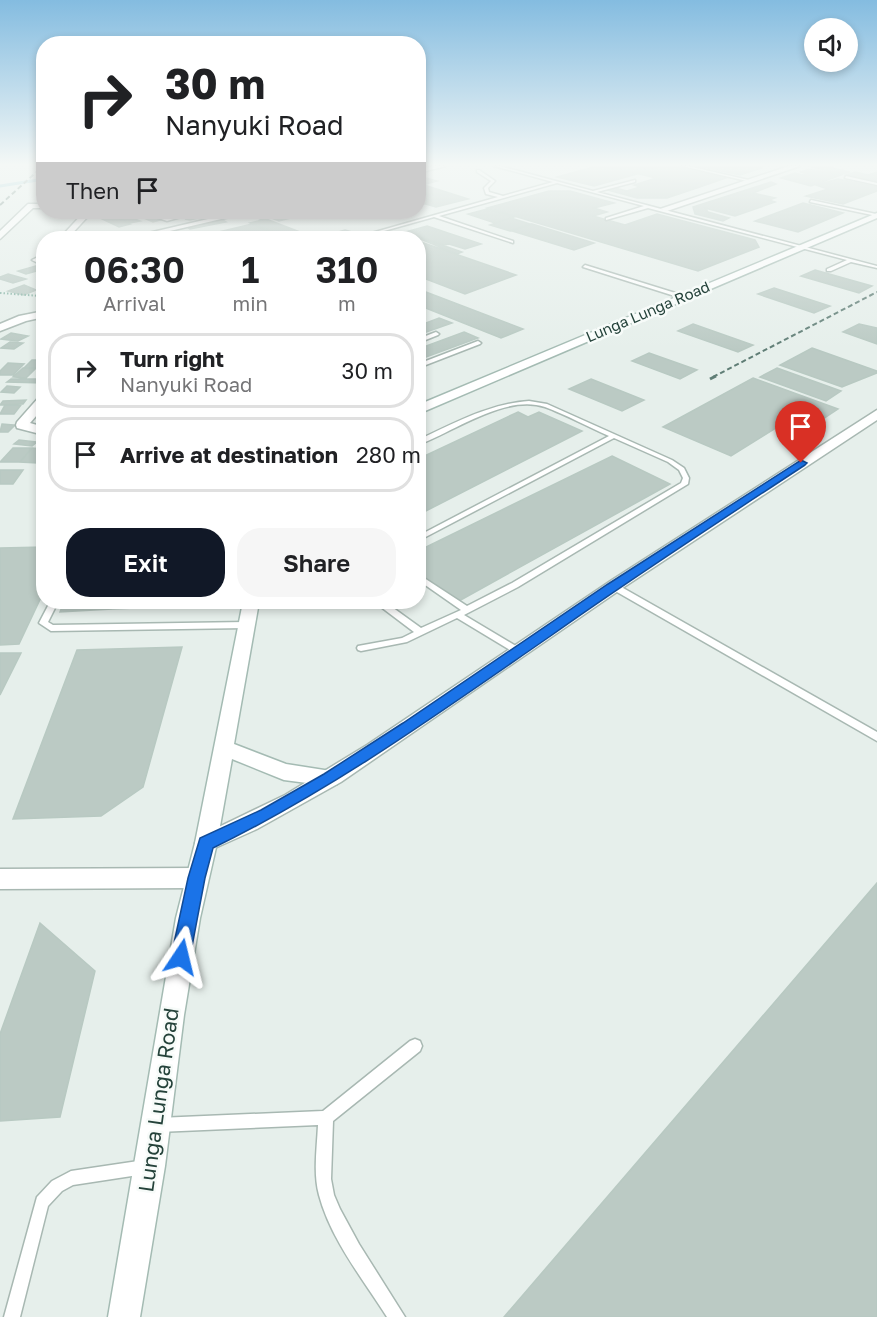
<!DOCTYPE html>
<style>
body{margin:0;font-family:"Golos Text",sans-serif;background:#f6f6f6;color:#202124;height:100vh;display:flex;flex-direction:column;font-size:22px;white-space:nowrap}
*{box-sizing:border-box;margin:0}
p{font-size:20px;color:#757577}
.icon{flex:none;width:33px;height:33px;fill:none;stroke:currentColor;stroke-width:2;stroke-linecap:round;stroke-linejoin:round}
.map{position:relative;flex:1;overflow:hidden}
.drawer{position:absolute;left:36px;top:231px;width:390px;height:378px;display:flex;flex-direction:column;background:#fff;border-radius:24px;box-shadow:0 3px 9px #0003}
.drawer>*{flex:none}
.banner{position:absolute;left:36px;top:36px;width:390px;height:183px;border-radius:24px;box-shadow:0 3px 9px #0003;background:#fff;color:#202124;overflow:hidden}
.buttons{position:absolute;left:804px;top:18px;display:grid;gap:12px}
.buttons a{display:grid;place-items:center;width:54px;height:54px;border-radius:50%;background:#fff;box-shadow:0 3px 9px #0003;font-size:30px}
.pin{position:absolute;display:grid;place-items:center;width:51px;height:51px;color:#fff;margin:-62px -26px;border-radius:50% 50% 50% 0;rotate:-45deg;box-shadow:0 0 6px #0007}
.pin .icon{rotate:45deg}
.me{position:absolute;width:66px;margin:-33px;rotate:10deg;stroke-linejoin:round;filter:drop-shadow(0 0 4px #0008)}
.turn{display:flex;align-items:center;gap:21px;height:126px;padding:0 30px;font-size:27px}
.turn .icon{width:78px;height:78px;stroke-width:2.5}
.turn b{display:block;font-size:42px;line-height:51px}
.then{display:flex;align-items:center;height:57px;padding:0 30px;background:#0003;gap:12px;font-size:22px}
.eta{display:flex;justify-content:space-evenly;align-items:center;height:102px;text-align:center}
.eta b{font-size:36px;font-weight:600;line-height:42px}
.action{display:flex;gap:12px;margin-top:auto;padding:12px 30px}
.action a{flex:1;height:69px;border-radius:24px;background:#111827;color:#fff;font-size:24px;font-weight:600;line-height:69px;text-align:center}
.action a+a{background:#f6f6f6;color:#202124}
ul{padding:0;list-style:none}
li{display:flex;align-items:center;gap:18px;height:75px;margin:0 12px 9px;padding:0 18px;border:3px solid #e0e0e0;border-radius:24px}
li div{flex:1}
li b{display:block;font-size:22px}
li em{font-style:normal}
.map>svg:first-child{display:block}
.lines{fill:none;stroke-linecap:round;stroke-linejoin:round}
.stream{stroke:#8ec9d4;stroke-width:3}
.building{fill:#bbcac4;stroke:#b8c9c2;stroke-width:1.5}
.lane-casing{stroke:#a8b8b2;stroke-width:3}
.street-casing{stroke:#a8b8b2;stroke-width:3}
.secondary-casing{stroke:#a4bbb3;stroke-width:3}
.path{stroke:#86b3a5;stroke-width:2;stroke-dasharray:1.5 2;stroke-linecap:butt}
.lane{fill:#fff;fill-rule:evenodd}
.street{fill:#fff;fill-rule:evenodd}
.secondary{fill:#fff;fill-rule:evenodd}
.rail-far1{stroke:#5f7d75;stroke-width:2;stroke-dasharray:5 3;stroke-linecap:butt}
.rail{stroke:#5f7d75;stroke-width:3;stroke-dasharray:9 4.5;stroke-linecap:butt}
.route{fill:#1a73e8;stroke:#114b97;stroke-width:1.5}
.labels{text-anchor:middle;stroke-width:5;stroke-linejoin:round;paint-order:stroke}
.far-street-label{font-size:15px;fill:#24423a;stroke:#f7fbf9}
.near-street-label{font-size:21px;fill:#24423a;stroke:#f7fbf9}
</style>
<div class="map">
<svg width="877" height="1317" viewBox="0 0 877 1317">
<rect width="100%" height="100%" fill="#e6efeb"/>
<g class="lines">
<!-- stream -->
<path class="stream" d="M0,186l44,-7"/>
</g>
<!-- building -->
<path class="building" d="M597,166h8l32,8 -43,12 -37,-9z
M608,166h46l-21,6z
M659,166h12l55,12 -29,10 -62,-15z
M698,166h62l2,2 -22,7z
M816,166h8l26,6 -8,2 -31,-7z
M810,169l31,6 -30,11 -30,-8 14,-5 7,2 5,-2 -7,-1z
M855,172l13,3 9,-3v10l-31,-7z
M422,177l15,4 -19,5v-8z
M653,179l44,9 -30,10h-30l-33,-9 7,-2 16,4 13,-4 -6,-2z
M838,179l39,8v4l-34,13 -37,-8 22,-7 -12,-4z
M771,182l5,2 -23,9 22,5 -6,2 6,2 -40,14 -30,-8 3,4 21,6 -6,3 -28,-7 -2,-7z
M424,185l44,14 -32,8 -18,-5v-16z
M549,191h21l44,12 -20,5 13,4 -14,4 32,9 32,-11 98,26 4,7 -61,24 -211,-63z
M803,203l40,10 -45,19 -43,-11z
M487,209l27,8 -19,6 -27,-9z
M213,212h10l-33,8 -5,-1z
M257,212l13,5 -10,2 -15,-6z
M291,212l15,2 -27,7 -10,-4z
M344,212h45l-26,6z
M147,213l17,6 -11,3 -16,-7z
M122,214l18,7 -10,2 -17,-7z
M112,216l18,8 -11,3 -17,-8z
M219,218l7,4 -36,7 -6,-4z
M511,218l19,6 -20,7 -20,-6z
M266,219l47,18 -24,1 -39,-15z
M252,224l20,9 -17,5h-42l-7,-3z
M532,224l62,19 -20,7 -62,-19z
M427,226l54,18 -16,5 -16,-5 -5,1 -39,-13z
M345,230l7,2 -22,6h-12l-12,-4 8,-2 10,4z
M188,232l8,3 -14,3 -11,-2z
M405,232l57,20 -5,2 -39,-16h-12l-10,-3z
M418,241l98,34 -51,19 -47,-18z
M39,265l5,4 -18,5 -8,-3z
M815,270l57,16 -13,7 -58,-17z
M8,274l18,5 -13,4 -13,-4v-2z
M24,285l12,5 -12,5 -16,-4z
M774,288l56,18 -16,7 -56,-19z
M418,289l105,40 -22,9 -83,-33z
M439,318l13,5 -34,12v-9z
M693,324l60,21 -15,7 -60,-21z
M859,324l18,4v16l-34,-12z
M464,332l14,6 -60,22v-11z
M11,333l17,3 -10,5 -17,-2z
M10,342l13,1 -9,6 -13,-1z
M812,348l65,23v2l-35,14 -62,-22z
M649,353l48,17 -17,9 -48,-18z
M32,360h12l-8,8h-12z
M8,363l16,1 -11,11h-13v-4z
M23,368l12,1 -9,9 -13,-1z
M777,368l64,23 -15,10 -66,-24z
M753,378l85,31 -15,10 -20,-8 -72,45 -68,-29z
M11,379h33v4l-37,-1z
M591,379l53,21 -22,11 -53,-22z
M7,386l13,1 -6,6 -13,-1z
M26,400l-3,4 -23,1 3,-4z
M5,405h16l-7,9h-14z
M518,412l10,5 11,-5 43,19 -164,84v-56z
M2,424l13,1 -7,7h-8z
M19,440l18,2 -5,4 -18,-2z
M13,448h19l-12,14h-20z
M32,448l12,1v7l-6,7 -18,-1z
M612,456l58,28 -213,118 -39,-27v-24z
M0,470h23l-10,14h-13z
M44,547v44l-25,53 -19,1v-97z
M64,602h50l-2,7 -52,3z
M114,602h48l-1,5 -49,2z
M182,647l-39,140 -42,29 -88,3 64,-169z
M0,653h21l-21,42z
M877,883v434h-373z
M40,923l55,48 -35,146 -60,4v-87z"/>
<g class="lines">
<!-- lane casing -->
<g class="lane-casing">
<path id="lane" d="M494,166h6l93,25 42,-11v2l-38,10 280,74v2l-26,-6 -20,9h-4v-2l20,-9 -199,-52 -42,12v-2l38,-12 -87,-23 -118,33 74,25v2l-79,-26 -75,21h-5l144,-41 -12,-3 -2,-6 7,-7 -14,-9v-2h2l16,11 -7,7 1,4 14,4 50,-14z
M682,166h6l65,15 -2,1z
M846,176l31,7v2l-32,-7z
M811,200l65,14 1,2 -67,-14z
M585,265l100,31v1l-4,1 -98,-31z
M436,332l3,2 -1,1 -20,8v-4z
M478,341l3,2 -1,1 -62,24v-4z
M529,401l18,3 125,56 12,8 5,10 -1,6 -170,103 -54,28 57,34 1,2 -1,2h-6l-58,-35 -50,24 -46,9 -3,-1 -1,-2 1,-2 44,-8 12,-6 -37,-28 -1,-2h9l36,26 40,-18 -43,-30v-6l49,32 45,-23 169,-100 2,-5 -4,-8 -11,-8 -54,-24 -196,103v-5l191,-100c-21,-9 -42,-21 -64,-29 -40,-13 -90,24 -127,38v-5c37,-17 70,-36 111,-39z
M610,584h6l261,148v9l-267,-153 -1,-2z
M50,602h8l-10,20 5,3 193,-3 4,3 -4,3 -195,3 -12,-8z
M415,1039l5,2 2,5 -2,5 -87,70 -2,58 3,16 6,14 19,35 46,73h-18c-24,-38 -56,-77 -68,-122 -6,-22 -2,-47 -1,-70l-160,7 -5,-2 -2,-5 2,-5 5,-2 165,-7 87,-70z
M145,1160l5,2 2,5 -2,5 -5,2 -72,11 -11,6 -14,15 -28,111h-16l33,-120 15,-16 19,-10z"/>
</g>
<!-- street casing -->
<g class="street-casing">
<path id="street" d="M432,166h14l-28,7v-4z
M789,166h11l-133,45 -7,-2z
M28,204h16v4h-11l-33,31v-8z
M84,212h8l-24,26h-8z
M141,212h11l15,4 17,-3 4,2 -21,6z
M238,212h13l-111,26h-13z
M44,254v12l-12,-6z
M44,311v6l-18,4 -26,10v-7l19,-8z
M44,395v12l-14,16 14,4v8l-27,-7 -1,-3 1,-3 23,-26z
M877,410v10l-253,167 -283,195 -84,47 -51,23 -8,-3 -3,-6 3,-6 87,-42 82,-50 245,-165z
M196,868l8,3 3,7 -3,7 -8,3 -196,1v-20z"/>
</g>
<!-- secondary casing -->
<g class="secondary-casing">
<path id="secondary" d="M877,213v5l-459,196v-9z
M243,602h16l-25,142 52,20 51,8 3,6 -3,6 -7,2 -46,-6 -52,-21 -15,84 -17,75 -16,97 -19,151 -25,151h-32l68,-399 19,-75z"/>
</g>
<!-- path -->
<path class="path" d="M0,293l41,3 -5,5"/>
<!-- lane -->
<use href="#lane" class="lane"/>
<!-- street -->
<use href="#street" class="street"/>
<!-- secondary -->
<use href="#secondary" class="secondary"/>
<!-- rail-far1 -->
<path class="rail-far1" d="M0,205l43,-39
M713,377l164,-85"/>
<!-- rail -->
<path class="rail" d="M710,379l6,-3"/>
</g>
<!-- sky -->
<linearGradient id="sky" x2="0" y2="1"><stop stop-color="#84bce0"/><stop offset="0.47" stop-color="#f4f8f6"/><stop offset="1" stop-color="#f4f8f6" stop-opacity="0"/></linearGradient>
<rect width="877" height="350" fill="url(#sky)"/>
<!-- route -->
<path class="route" d="M801,460l6,3 -2,2c-85,56 -170,111 -253,170 -110,76 -218,154 -339,213l-8,30 -15,79 -3,6 -6,3 -7,-3 -3,-6 17,-79 12,-40 61,-28 63,-36 79,-51 205,-139z"/>
<g class="labels">
<!-- far-street labels -->
<g class="far-street-label">
<text transform="translate(648 312) rotate(-23)" y="5">Lunga Lunga Road</text>
</g>
<!-- near-street labels -->
<g class="near-street-label">
<text transform="translate(159 1100) rotate(-82)" y="7">Lunga Lunga Road</text>
</g>
</g>
</svg>
<div class="buttons">
<a><svg class="icon" aria-label="sound" viewBox="0 0 24 24"><path d="M4 9h4l5-4v14l-5-4H4zM17 9q2 3 0 6"/></svg></a>
</div>
<div class="pin" style="left:801px;top:463px;background:#d93025"><svg class="icon" aria-label="arrive" viewBox="0 0 24 24"><path d="M6 21V4h12l-3 4 3 4H6"/></svg></div>
<svg class="me" style="left:181px;top:957px" viewBox="-20 -20 40 40"><path d="M0-17L14 15 0 8-14 15z" fill="#1a73e8" stroke="#fff" stroke-width="4"/></svg>
<div class="banner">
<div class="turn"><svg class="icon" aria-label="right" viewBox="0 0 24 24"><path d="M7 20v-9h11M14 6l5 5-5 5"/></svg><div><b>30 m</b>Nanyuki Road</div></div>
<div class="then">Then<svg class="icon" aria-label="arrive" viewBox="0 0 24 24"><path d="M6 21V4h12l-3 4 3 4H6"/></svg></div>
</div>
<section class="drawer">
<div class="eta">
<div><b>06:30</b><p>Arrival</p></div>
<div><b>1</b><p>min</p></div>
<div><b>310</b><p>m</p></div>
</div>
<ul>
<li><svg class="icon" aria-label="right" viewBox="0 0 24 24"><path d="M7 20v-9h11M14 6l5 5-5 5"/></svg><div><b>Turn right</b><p>Nanyuki Road</p></div><em>30 m</em></li>
<li><svg class="icon" aria-label="arrive" viewBox="0 0 24 24"><path d="M6 21V4h12l-3 4 3 4H6"/></svg><div><b>Arrive at destination</b></div><em>280 m</em></li>
</ul>
<div class="action"><a>Exit</a><a>Share</a></div>
</section>
</div>
